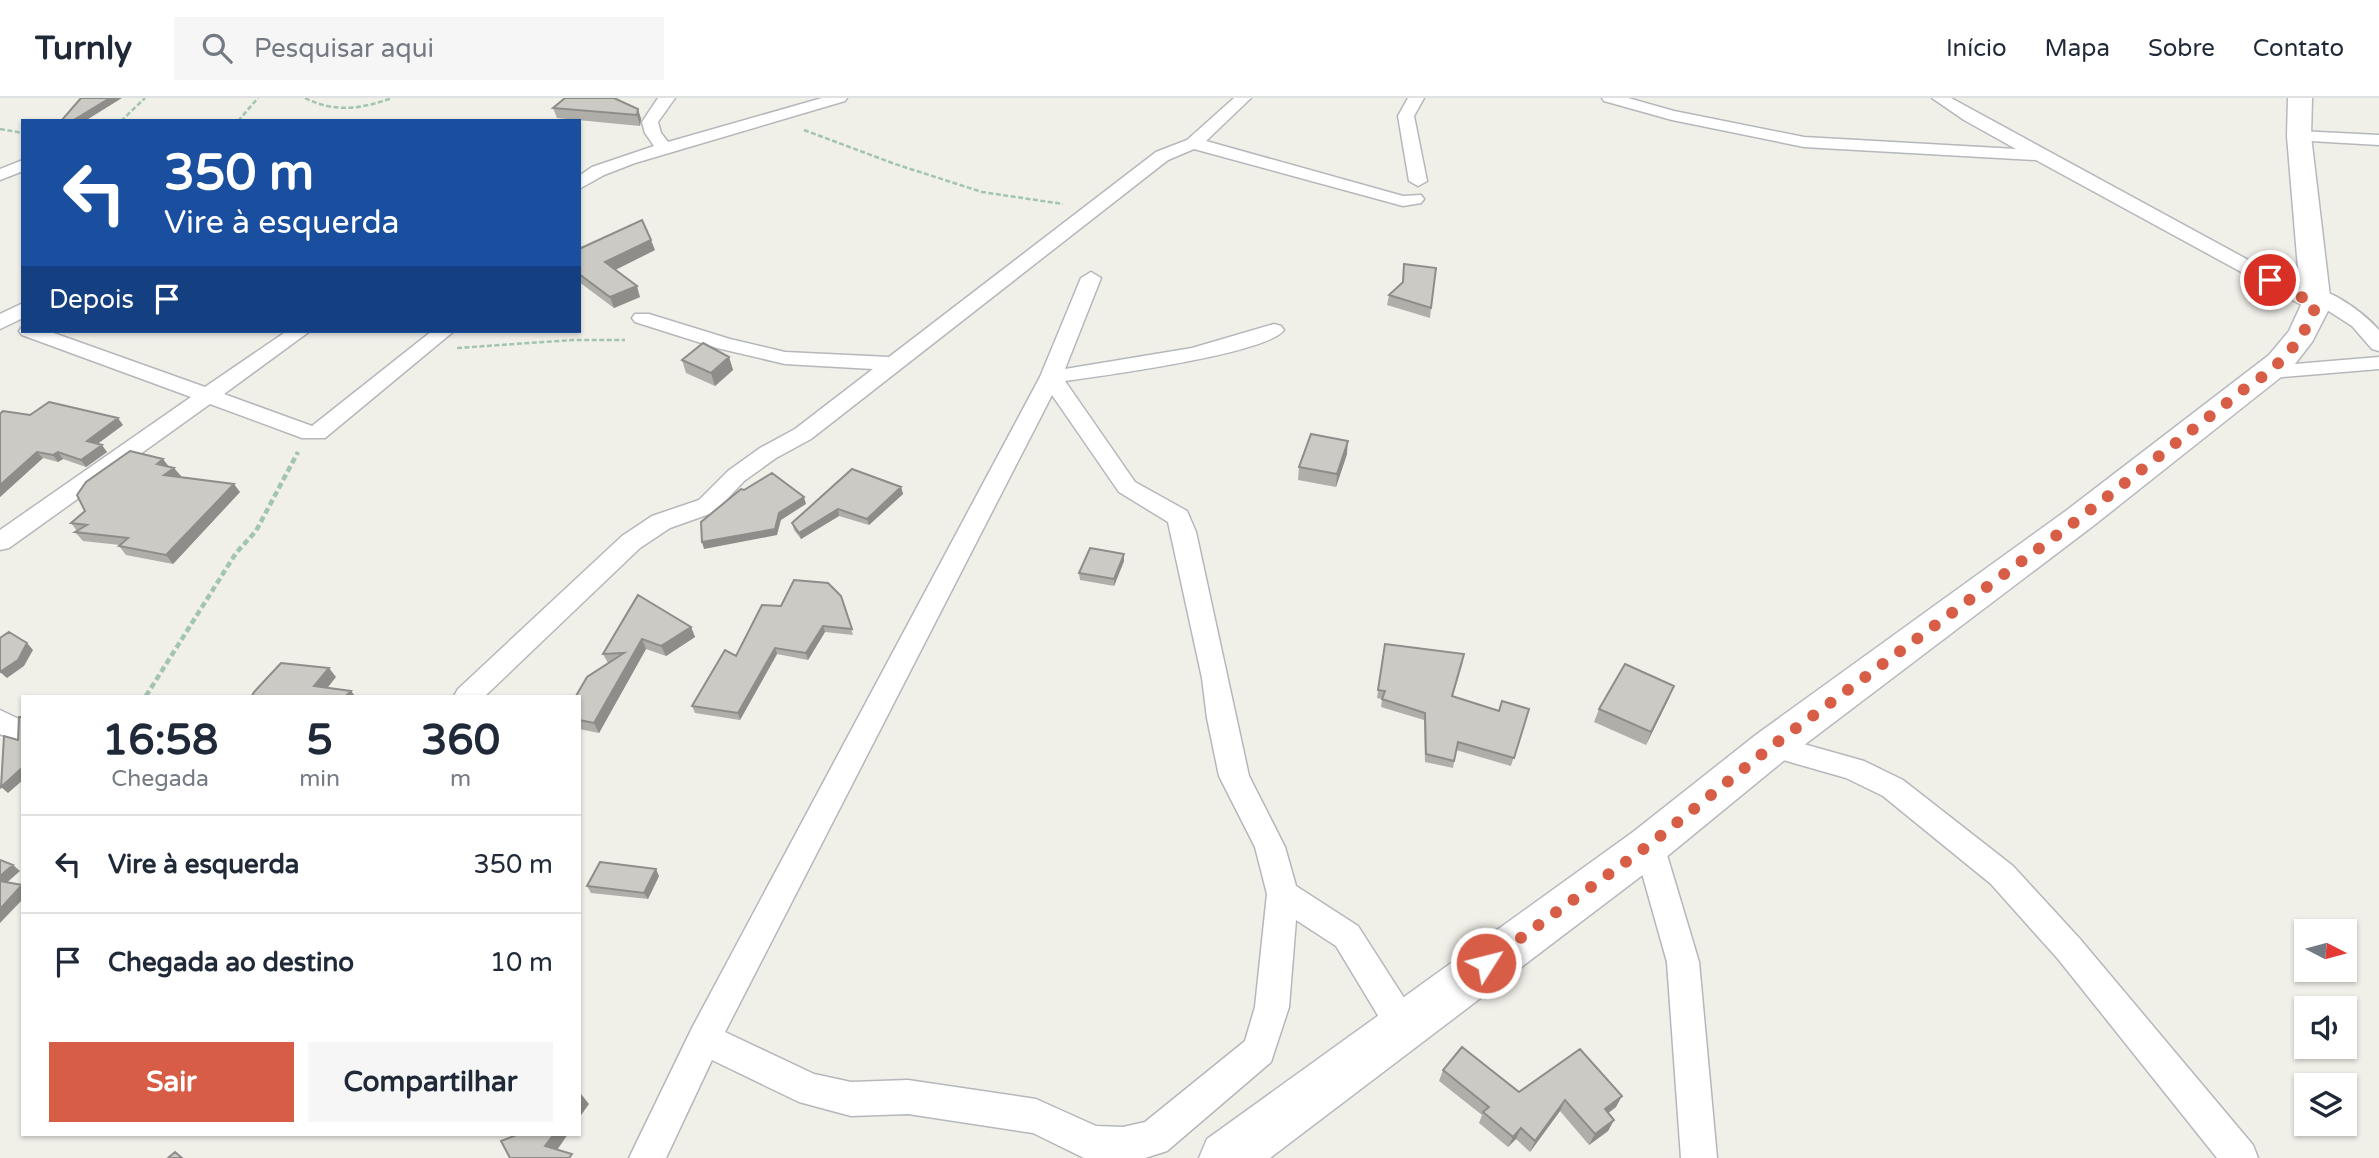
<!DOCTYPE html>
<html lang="pt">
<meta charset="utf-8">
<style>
body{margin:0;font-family:"Varela Round",sans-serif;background:#f6f6f7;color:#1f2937;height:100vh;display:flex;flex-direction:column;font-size:26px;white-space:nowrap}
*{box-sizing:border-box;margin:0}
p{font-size:23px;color:#747a83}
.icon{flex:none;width:38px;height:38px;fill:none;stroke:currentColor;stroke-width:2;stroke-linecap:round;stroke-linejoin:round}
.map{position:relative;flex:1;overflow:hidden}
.panel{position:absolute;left:21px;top:597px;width:560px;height:441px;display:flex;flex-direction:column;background:#fff;border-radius:0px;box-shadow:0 2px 5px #0004}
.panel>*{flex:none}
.banner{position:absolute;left:21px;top:21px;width:560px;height:214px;border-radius:0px;box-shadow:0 2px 5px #0004;background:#1a4fa0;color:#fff;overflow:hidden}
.needle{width:46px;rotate:96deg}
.controls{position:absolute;left:2294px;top:821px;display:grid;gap:14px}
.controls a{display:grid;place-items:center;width:63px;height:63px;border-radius:0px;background:#fff;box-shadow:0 2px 5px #0004;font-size:35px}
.pin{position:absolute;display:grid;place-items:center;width:60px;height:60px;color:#fff;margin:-30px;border:4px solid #fff;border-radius:50%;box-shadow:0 2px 7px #0007}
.me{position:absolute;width:77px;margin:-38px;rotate:54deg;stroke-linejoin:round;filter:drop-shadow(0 0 5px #0008)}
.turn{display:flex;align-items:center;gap:24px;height:147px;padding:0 28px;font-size:32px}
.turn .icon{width:91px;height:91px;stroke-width:2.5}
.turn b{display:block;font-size:49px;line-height:60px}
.then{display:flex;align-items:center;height:66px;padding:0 28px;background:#0003;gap:14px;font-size:26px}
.eta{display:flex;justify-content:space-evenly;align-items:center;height:119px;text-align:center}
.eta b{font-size:42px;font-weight:700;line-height:49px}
.cta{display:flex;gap:14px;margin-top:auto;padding:14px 28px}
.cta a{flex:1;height:80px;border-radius:0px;background:#d75d46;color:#fff;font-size:28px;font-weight:700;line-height:80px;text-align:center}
.cta a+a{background:#f6f6f7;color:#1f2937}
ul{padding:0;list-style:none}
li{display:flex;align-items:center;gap:21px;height:98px;padding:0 28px;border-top:2px solid #e0e1e3}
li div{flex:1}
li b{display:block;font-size:26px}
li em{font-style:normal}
header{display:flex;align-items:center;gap:42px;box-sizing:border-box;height:98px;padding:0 35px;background:#fff;border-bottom:2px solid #e0e1e3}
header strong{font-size:33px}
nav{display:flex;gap:38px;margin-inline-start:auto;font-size:24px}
.search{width:490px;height:63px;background:#f6f6f7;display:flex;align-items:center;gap:18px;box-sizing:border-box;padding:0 24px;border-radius:0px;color:#747a83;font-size:26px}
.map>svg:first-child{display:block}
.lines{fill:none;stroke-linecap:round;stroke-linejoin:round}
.minor-casing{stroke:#b5b7bb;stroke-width:3}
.secondary-casing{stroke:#b6b9be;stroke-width:3}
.path-far1{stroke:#a1c5ae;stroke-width:2.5;stroke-dasharray:5 2.5;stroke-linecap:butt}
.path{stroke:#a1c5ae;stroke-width:4.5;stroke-dasharray:6 3.5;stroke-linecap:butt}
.minor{fill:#fff;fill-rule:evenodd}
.secondary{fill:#fff;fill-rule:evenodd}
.wall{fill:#afaea9}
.shaded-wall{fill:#8e8d8a}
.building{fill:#cbcac5;stroke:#8e8d8a;stroke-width:2}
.route{stroke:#d75d46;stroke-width:12;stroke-dasharray:0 21.6}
</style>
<header>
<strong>Turnly</strong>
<div class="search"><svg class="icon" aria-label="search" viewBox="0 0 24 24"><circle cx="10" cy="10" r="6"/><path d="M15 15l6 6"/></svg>Pesquisar aqui</div>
<nav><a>Início</a><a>Mapa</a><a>Sobre</a><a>Contato</a></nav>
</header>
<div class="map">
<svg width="2379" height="1060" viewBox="0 0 2379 1060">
<rect width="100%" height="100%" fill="#f0efe8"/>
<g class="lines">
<!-- minor casing -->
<g class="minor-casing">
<path id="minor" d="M658,0h17l-17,24 3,11 7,9 154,-44h25l-2,3 -210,62 -31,12 -25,14v-13l13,-9 62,-21 -9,-13 -3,-11z
M1234,0h17l-45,43 197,55 18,-1 3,4 -3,4 -18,3 -209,-57 -26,11 -357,279 -35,19 -32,23 -29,31 -45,16 -30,20 -155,148h-31l4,-7 164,-153 30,-20 47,-16 29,-29 32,-23 35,-19 78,-60 -88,-5 -68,-16 -82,-26 -3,-4 3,-4h14l81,25 55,13 104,5 267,-205 31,-12z
M1408,0h16l-10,18 13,65 -9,5 -9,-5 -11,-65z
M1602,0h26l46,13 130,26 212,12 -52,-29 -32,-22h19l356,194c17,-11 60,24 72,38v21l-7,-2 -20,-23 -28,-18 -8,3 -7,-2 -273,-149 -232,-13 -132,-27 -68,-19z
M2299,33l80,4v10l-86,-5 -2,-4z
M23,62v11l-23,9v-11z
M1091,174l10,6 -36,91 127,-21 82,-24 7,2 3,4c-17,24 -183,46 -219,51l70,101 52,29 9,21 53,244 36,71 11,39 62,40 57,89 5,11 -5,11 -12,5 -12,-5 -55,-91 -40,-26 -7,87 -18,55 -104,89 -22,7h-61l-51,-25 -125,-19 -57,2 -52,-14 -87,-42 -46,98h-37l63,-130 348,-651 41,-99zM1052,297l67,97 49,30 34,156 5,40 12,58 36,71 12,47 -12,113 -10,34 -100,81 -22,5 -27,-1 -60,-27 -128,-19 -57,2 -37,-8 -89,-42z
M23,205v15l-23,11v-15z
M22,229l1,4h25l157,56 82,-56h23l-86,63 88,32 120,-95h22l-129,107h-23l-92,-34 -201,144 -9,2v-20l191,-133 -169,-62 -3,-4z
M2379,259v12l-108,9 -8,-1 -3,-5 3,-5 8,-1z
M0,612l23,11v24l-23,-11z
M1772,637l92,26 39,19 110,86 67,73 173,206 5,13h-41l-159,-199 -67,-75 -108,-88 -37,-18 -84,-24 -4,-8 4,-8z
M1649,734l11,4 4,9 35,117 18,196h-36l-14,-196 -33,-117 4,-9z"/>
</g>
<!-- secondary casing -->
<g class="secondary-casing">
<path id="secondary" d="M2288,0h24l-1,38 20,169 -19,37 -21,27 -198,157 -306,232 -122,100 -395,300h-71l8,-19 426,-307 124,-98 310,-224 202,-155 20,-24 12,-26 -14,-169z"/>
</g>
<!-- path-far1 -->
<path class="path-far1" d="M305,0c30,15 56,11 87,0
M121,23l24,-23
M238,23l20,-23
M0,31l23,4
M804,32l91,34 87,28 81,12
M457,250l116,-8h52"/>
<!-- path -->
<path class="path" d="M146,598l90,-143 20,-22 42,-79"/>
<!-- minor -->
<use href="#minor" class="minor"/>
<!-- secondary -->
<use href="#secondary" class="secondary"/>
</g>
<!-- wall -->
<path class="wall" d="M553,10l85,1 3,10 -1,7 -83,-8z
M579,151l76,1 -40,20 25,27 -26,11 -35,-26z
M1404,166l27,44 -1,10 -43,-13 2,-10 13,-12z
M729,259l4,13 -18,16 -29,-13 -4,-13z
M30,317l93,10 -26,19 10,8 -21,15 -23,-8 -5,3 -15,-4 -43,39z
M1347,356l-11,33 -38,-7 1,-13z
M168,368l13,10 -1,1 60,15 -67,72 -47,-9 -7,-9 1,-1 -37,-4 -8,-9 2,-1 -6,-8z
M901,389l2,7 -34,31 -30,-9 -38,23 -7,-9 -2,-7z
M1124,456v7l-10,25 -34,-6 -1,-7z
M638,497l53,32 4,10 -29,19 -20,-7 -47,84 -20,-4v-33l29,-33 -5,-9z
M841,498l12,39 -28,-3 -17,28 -31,-6 -37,66 -45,-7 -3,-7 89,-100z
M1385,546l78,18 -10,34 46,15 30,-2 -18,57 -55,-16 -3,18 -28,-6 -1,-42 -43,-13 1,-8 -5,-1z
M1669,600l-23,47 -52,-23 5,-13z
M659,778l-11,23 -57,-6 -4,-7z
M1443,972l76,22 97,15 -8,6 6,7 -6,11 -19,14 -29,-34 -30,41 -14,-13 -8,8 -29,-24 3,-8 -43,-34z"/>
<!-- shaded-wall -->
<path class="shaded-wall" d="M110,0h12l-37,23h-13z
M638,11l3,10 -1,7 -3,-11z
M651,142l4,10 -46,23 -4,-11z
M637,188l3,11 -26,11 -4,-11z
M729,259l4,13 -18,16 -4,-13z
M118,320l5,7 -31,23 -5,-7z
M1348,343l-1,13 -11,33 1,-13z
M102,347l5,7 -21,15 -5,-7z
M37,354l6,6 -43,39v-12z
M58,354l5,7 -5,3 -5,-7z
M163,361l7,9 -13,-4z
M174,370l7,8 -11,8 -6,-9z
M234,386l6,8 -67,72 -7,-9z
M901,389l2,7 -34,31 -2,-6z
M804,399l2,7 -25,16 -4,15 -73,14 -2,-7 77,-29z
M838,411l1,7 -38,23 -2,-6z
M1124,456v7l-10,25v-7z
M823,528l2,6 -17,28 -2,-7z
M691,529l4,10 -29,19 -5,-10z
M642,541l4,10 -47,84 -5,-10z
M27,545l6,7 -9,16 -17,12 -7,-6z
M775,550l2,6 -37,66 -2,-7z
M329,570l7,9 -15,19 -7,-10z
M1674,588l-5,12 -23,47 5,-13z
M351,593l4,5h-9z
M23,669v13l-15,13 -7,-6z
M13,767l7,6 -17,15 -3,-2v-8z
M656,771l3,7 -11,23 -4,-6z
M22,787l1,14 -23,24v-14z
M581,996l8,10 -10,14v-21z
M1622,998l-6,11 -17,13 6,-11z
M1565,1002l-5,11 -30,41 5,-11z
M1614,1022l-6,11 -19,14 6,-11z
M1521,1030l-5,11 -8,8 5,-10z
M554,1036h14l-15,22 -8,-10z"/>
<!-- building -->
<path class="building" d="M81,0h29l-38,23h-11z
M565,0h49l24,11 -1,6 -84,-7z
M642,122l9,20 -46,22 32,24 -27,11 -31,-23v-25z
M1404,166l32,4 -5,40 -42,-13 14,-13z
M703,245l26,14 -18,16 -29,-13z
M49,304l69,16 -31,23 15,4 -21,15 -23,-8 -5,3 -16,-3 -37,33v-71l3,-3 27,4z
M1311,336l37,7 -11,33 -38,-7z
M130,353l33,8 -6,5 17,4 -10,7 70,9 -68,71 -47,-9 9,-8 -53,-6 12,-7 -16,-2 14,-12 -8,-16 9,-13z
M852,371l49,18 -34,32 -29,-10 -39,24 -7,-10z
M772,375l32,24 -25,16 -4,16 -73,13 -1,-20 40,-33 3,1z
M1090,450l34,6 -10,25 -35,-6z
M794,482l34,3 13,13 11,33 -29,-3 -17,27 -31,-5 -37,65 -46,-7 33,-56 11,6 26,-51 19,1z
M638,497l53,32 -30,19 -19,-7 -48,84 -15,-3v-24h-3l11,-19 37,-24 -21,1z
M9,534l18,11 -9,17 -18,12v-34z
M1385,546l79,10 -12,42 47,15 3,-10 27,8 -15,49 -56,-16 -4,19 -28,-7 -1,-41 -43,-14 3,-8 -7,-1z
M281,565l48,5 -15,18 37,5 -5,5h-94l2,-4z
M1625,566l49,22 -23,46 -52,-23z
M19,619h4v50l-22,20 3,-51 14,4z
M0,762l13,5 -13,11z
M600,764l56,7 -12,24 -57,-7z
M0,783l22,4 -22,24z
M1462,949l57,45 61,-43 42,47 -17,13 9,11 -19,14 -30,-34 -30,41 -14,-13 -8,9 -30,-25 6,-5 -46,-37z
M519,1036h35l-9,12 27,8 -3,4h-59l-9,-17z
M175,1054l7,6h-14z"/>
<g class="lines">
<!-- route -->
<path class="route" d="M1486,865l163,-118 123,-99 308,-228 167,-131c33,-21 56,-45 69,-82l-46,-25"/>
</g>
</svg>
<div class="controls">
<a><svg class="needle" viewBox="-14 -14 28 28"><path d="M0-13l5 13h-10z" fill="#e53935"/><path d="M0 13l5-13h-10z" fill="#747a83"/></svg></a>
<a><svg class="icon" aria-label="sound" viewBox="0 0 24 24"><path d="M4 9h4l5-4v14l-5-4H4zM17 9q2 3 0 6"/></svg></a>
<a><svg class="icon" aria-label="layers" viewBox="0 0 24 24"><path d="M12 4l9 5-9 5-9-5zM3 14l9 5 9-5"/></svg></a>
</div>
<div class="pin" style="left:2270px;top:182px;background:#d93025"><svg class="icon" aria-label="arrive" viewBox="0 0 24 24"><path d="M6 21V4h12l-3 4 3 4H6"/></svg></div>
<svg class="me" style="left:1486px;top:865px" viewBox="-20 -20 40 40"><circle r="17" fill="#d75d46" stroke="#fff" stroke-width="3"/><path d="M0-11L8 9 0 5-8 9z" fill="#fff"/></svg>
<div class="banner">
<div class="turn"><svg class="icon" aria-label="left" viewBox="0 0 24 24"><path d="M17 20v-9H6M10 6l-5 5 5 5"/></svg><div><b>350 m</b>Vire à esquerda</div></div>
<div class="then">Depois<svg class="icon" aria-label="arrive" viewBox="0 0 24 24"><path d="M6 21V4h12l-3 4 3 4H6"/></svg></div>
</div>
<section class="panel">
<div class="eta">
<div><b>16:58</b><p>Chegada</p></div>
<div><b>5</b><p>min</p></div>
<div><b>360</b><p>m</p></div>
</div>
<ul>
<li><svg class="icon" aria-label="left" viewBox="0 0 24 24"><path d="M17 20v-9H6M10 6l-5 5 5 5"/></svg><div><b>Vire à esquerda</b></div><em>350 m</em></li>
<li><svg class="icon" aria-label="arrive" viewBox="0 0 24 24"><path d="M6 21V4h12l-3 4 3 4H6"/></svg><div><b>Chegada ao destino</b></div><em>10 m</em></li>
</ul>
<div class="cta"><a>Sair</a><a>Compartilhar</a></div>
</section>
</div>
